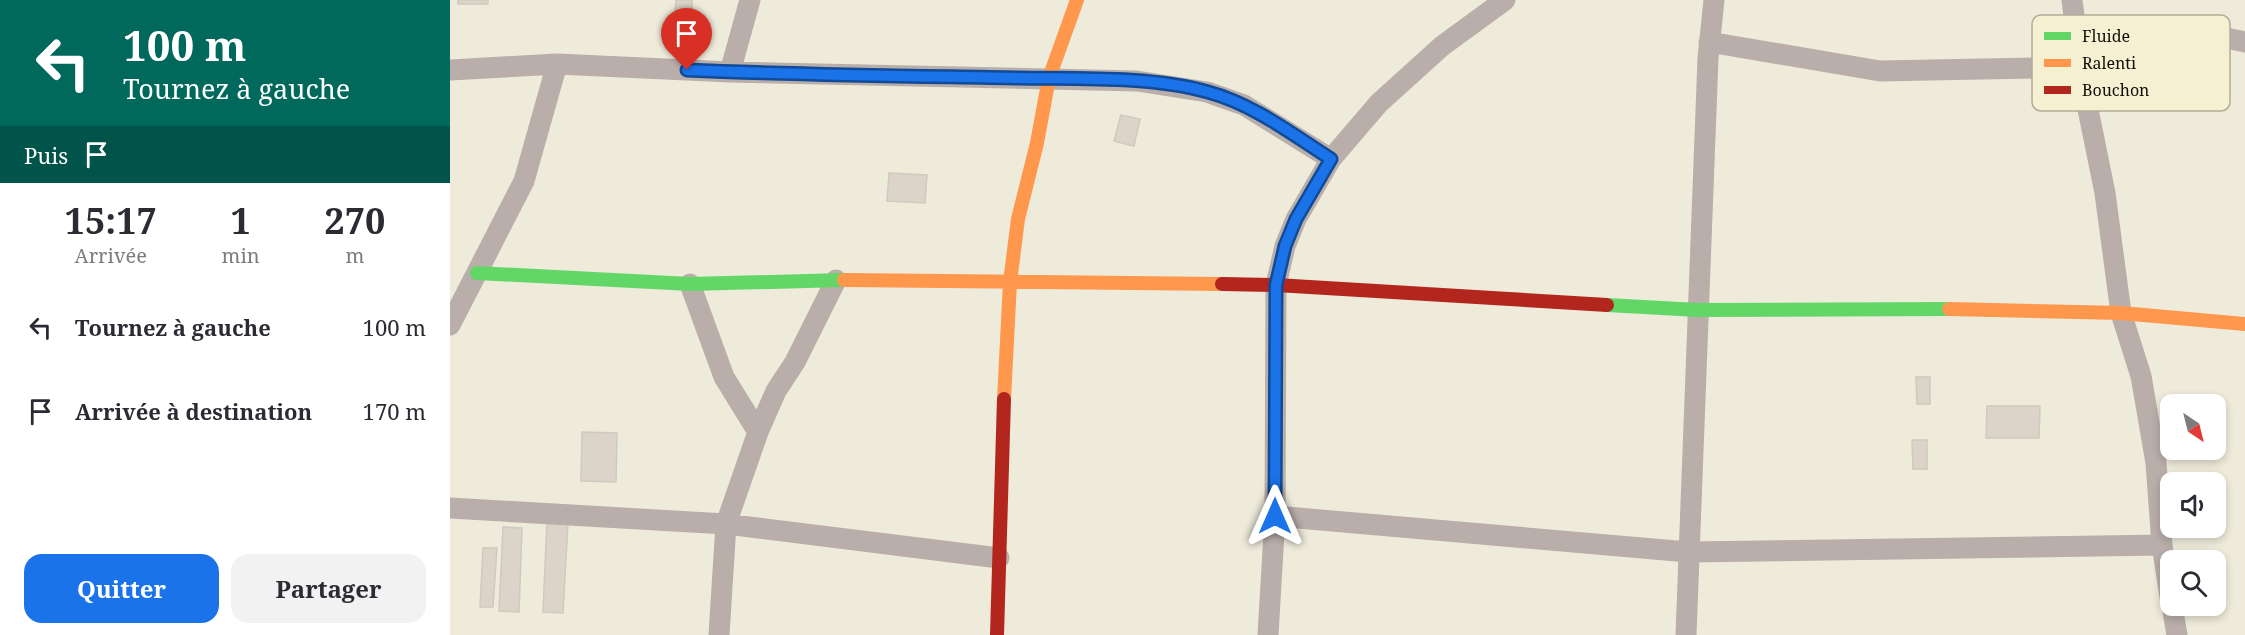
<!DOCTYPE html>
<html lang="fr">
<meta charset="utf-8">
<style>
body{margin:0;font-family:"Noto Serif",serif;background:#f2f2f3;color:#2b2b33;height:100vh;display:flex;flex-direction:column;font-size:22px;white-space:nowrap}
*{box-sizing:border-box;margin:0}
p{font-size:20px;color:#7c7c81}
.icon{flex:none;width:33px;height:33px;fill:none;stroke:currentColor;stroke-width:2;stroke-linecap:round;stroke-linejoin:round}
.map{position:relative;flex:1;overflow:hidden}
.sheet{display:flex;flex-direction:column;background:#fff;width:450px}
.sheet>*{flex:none}
.banner{background:#00695c;color:#fff;overflow:hidden}
.needle{width:39px;rotate:145deg}
.tools{position:absolute;left:1710px;top:394px;display:grid;gap:12px}
.tools a{display:grid;place-items:center;width:66px;height:66px;border-radius:12px;background:#fff;box-shadow:0 3px 9px #0003;font-size:30px}
.pin{position:absolute;display:grid;place-items:center;width:51px;height:51px;color:#fff;margin:-62px -26px;border-radius:50% 50% 50% 0;rotate:-45deg;box-shadow:0 0 6px #0007}
.pin .icon{rotate:45deg}
.me{position:absolute;width:66px;margin:-33px;rotate:0deg;stroke-linejoin:round;filter:drop-shadow(0 0 4px #0008)}
.turn{display:flex;align-items:center;gap:21px;height:126px;padding:0 24px;font-size:27px}
.turn .icon{width:78px;height:78px;stroke-width:2.5}
.turn b{display:block;font-size:42px;line-height:51px}
.then{display:flex;align-items:center;height:57px;padding:0 24px;background:#0003;gap:12px;font-size:22px}
.eta{display:flex;justify-content:space-evenly;align-items:center;height:102px;text-align:center}
.eta b{font-size:36px;font-weight:700;line-height:42px}
.primary-button{display:flex;gap:12px;margin-top:auto;padding:12px 24px}
.primary-button a{flex:1;height:69px;border-radius:18px;background:#1a73e8;color:#fff;font-size:24px;font-weight:700;line-height:69px;text-align:center}
.primary-button a+a{background:#f2f2f3;color:#2b2b33}
ul{padding:0;list-style:none}
li{display:flex;align-items:center;gap:18px;height:84px;padding:0 24px}
li div{flex:1}
li b{display:block;font-size:22px}
li em{font-style:normal}
main{display:flex;flex:1;min-height:0}
.map>svg:first-child{display:block}
.building{fill:#dcd4c8;stroke:#d0c9bf;stroke-width:1.5}
.lines{fill:none;stroke-linecap:round;stroke-linejoin:round}
.street{stroke:#b9aea9;stroke-width:21}
.fast{stroke:#63d668;stroke-width:14}
.slow{stroke:#ff974d;stroke-width:14}
.jam{stroke:#b3261e;stroke-width:14}
.route-casing{stroke:#114b97;stroke-width:15}
.route{stroke:#1a73e8;stroke-width:10}
.key{fill:#f6f0d3;stroke:#b1ac95;stroke-width:1.5}
.key-label{font-size:16px;fill:#0f0e05}
</style>
<main>
<section class="sheet">
<div class="banner">
<div class="turn"><svg class="icon" aria-label="left" viewBox="0 0 24 24"><path d="M17 20v-9H6M10 6l-5 5 5 5"/></svg><div><b>100 m</b>Tournez à gauche</div></div>
<div class="then">Puis<svg class="icon" aria-label="arrive" viewBox="0 0 24 24"><path d="M6 21V4h12l-3 4 3 4H6"/></svg></div>
</div>
<div class="eta">
<div><b>15:17</b><p>Arrivée</p></div>
<div><b>1</b><p>min</p></div>
<div><b>270</b><p>m</p></div>
</div>
<ul>
<li><svg class="icon" aria-label="left" viewBox="0 0 24 24"><path d="M17 20v-9H6M10 6l-5 5 5 5"/></svg><div><b>Tournez à gauche</b></div><em>100 m</em></li>
<li><svg class="icon" aria-label="arrive" viewBox="0 0 24 24"><path d="M6 21V4h12l-3 4 3 4H6"/></svg><div><b>Arrivée à destination</b></div><em>170 m</em></li>
</ul>
<div class="primary-button"><a>Quitter</a><a>Partager</a></div>
</section>
<div class="map">
<svg width="1795" height="635" viewBox="0 0 1795 635">
<rect width="100%" height="100%" fill="#eeebdb"/>
<!-- building -->
<path class="building" d="M8,0h30v4h-30z
M226,0h16v15l-17,-1z
M671,115l19,4 -6,27 -20,-5z
M439,173l38,2 -2,28 -38,-2z
M1466,377h14v27h-13z
M1537,406h53l-1,32h-53z
M132,432l35,1 -1,49 -35,-1z
M1462,440h15v29h-14z
M97,521l21,1 -5,91 -20,-1z
M53,527l19,1 -3,84 -20,-1z
M33,548h14l-4,59h-13z"/>
<g class="lines">
<!-- street -->
<path class="street" d="M1622,0l10,80 23,113 16,120 20,63 15,87 6,82 8,52
M1627,39l125,-6 43,9
M1259,42l171,29 200,-4
M0,70l107,-6 173,8 407,9 70,11 37,13 87,54
M280,72l20,-72
M240,284l34,93 34,55
M0,325l74,-144 33,-117
M0,508l276,16 273,34
M825,516l413,36 474,-7
M1722,606l5,29
M269,635l7,-111 32,-92 18,-41 19,-29 41,-82
M818,635l7,-119 1,-231 9,-39 11,-27 35,-60 48,-56 63,-57 63,-46
M1236,635l22,-577 6,-58"/>
<!-- fast -->
<path class="fast" d="M27,273l213,11 154,-4
M1157,305l91,5 251,-1"/>
<!-- slow -->
<path class="slow" d="M394,280l378,4
M1499,309l172,4 124,11
M554,399l6,-117 8,-63 19,-76 12,-65 28,-78"/>
<!-- jam -->
<path class="jam" d="M772,284l54,1 331,20
M547,635l7,-236"/>
</g>
<g class="lines">
<!-- route casing -->
<g class="route-casing">
<path id="route" d="M237,70c110,5 221,6 331,8 60,1 133,-2 190,14 45,12 84,42 123,67l-35,60 -11,27 -9,39 -1,231"/>
</g>
<!-- route -->
<use href="#route" class="route"/>
</g>
<!-- legend -->
<rect x="1582" y="15" width="198" height="96" rx="9" class="key"/>
<rect x="1594" y="32" width="27" height="8" fill="#63d668"/>
<rect x="1594" y="59" width="27" height="8" fill="#ff974d"/>
<rect x="1594" y="86" width="27" height="8" fill="#b3261e"/>
<g class="key-label">
<text x="1632" y="42">Fluide</text>
<text x="1632" y="69">Ralenti</text>
<text x="1632" y="96">Bouchon</text>
</g>
</svg>
<div class="tools">
<a><svg class="needle" viewBox="-14 -14 28 28"><path d="M0-13l5 13h-10z" fill="#e53935"/><path d="M0 13l5-13h-10z" fill="#7c7c81"/></svg></a>
<a><svg class="icon" aria-label="sound" viewBox="0 0 24 24"><path d="M4 9h4l5-4v14l-5-4H4zM17 9q2 3 0 6"/></svg></a>
<a><svg class="icon" aria-label="search" viewBox="0 0 24 24"><circle cx="10" cy="10" r="6"/><path d="M15 15l6 6"/></svg></a>
</div>
<div class="pin" style="left:237px;top:70px;background:#d93025"><svg class="icon" aria-label="arrive" viewBox="0 0 24 24"><path d="M6 21V4h12l-3 4 3 4H6"/></svg></div>
<svg class="me" style="left:825px;top:516px" viewBox="-20 -20 40 40"><path d="M0-17L14 15 0 8-14 15z" fill="#1a73e8" stroke="#fff" stroke-width="4"/></svg>
</div>
</main>
